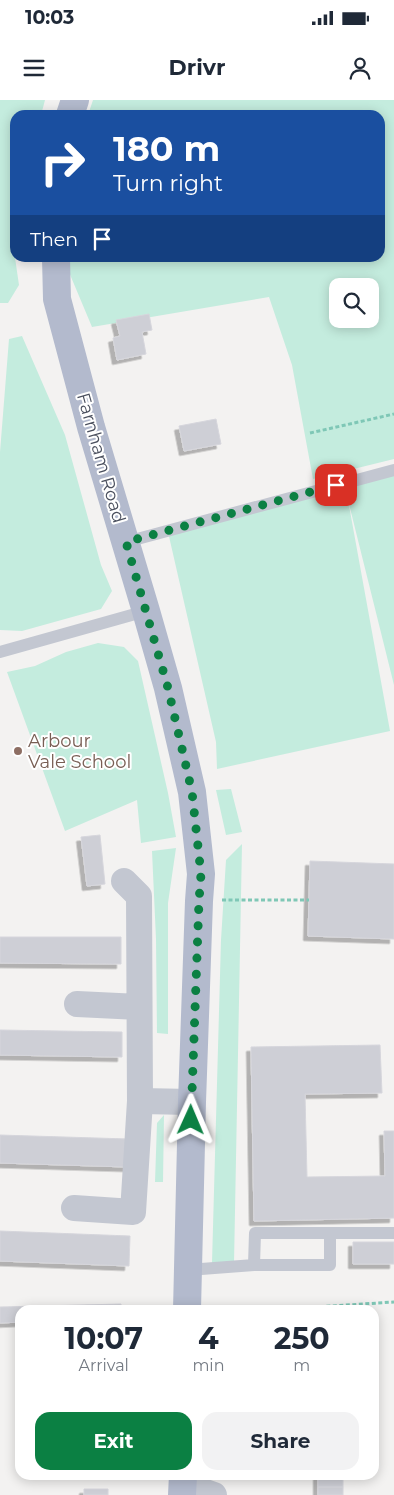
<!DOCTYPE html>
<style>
body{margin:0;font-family:Montserrat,sans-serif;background:#f2f2f3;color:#1f2937;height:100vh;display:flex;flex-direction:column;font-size:19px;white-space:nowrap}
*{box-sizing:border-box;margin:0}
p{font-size:16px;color:#747a83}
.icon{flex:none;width:28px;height:28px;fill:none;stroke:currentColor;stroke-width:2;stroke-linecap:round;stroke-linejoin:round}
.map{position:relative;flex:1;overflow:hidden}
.drawer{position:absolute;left:15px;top:1205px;width:364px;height:175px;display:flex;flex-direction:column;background:#fff;border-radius:15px;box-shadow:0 2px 12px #0003}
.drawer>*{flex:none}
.hud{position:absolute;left:10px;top:10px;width:375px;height:152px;border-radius:15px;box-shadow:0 2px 12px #0003;background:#1a4fa0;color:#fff;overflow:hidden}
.tools{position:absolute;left:329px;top:178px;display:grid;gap:10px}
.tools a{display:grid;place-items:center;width:50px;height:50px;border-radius:10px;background:#fff;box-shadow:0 2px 12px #0003;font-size:25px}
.pin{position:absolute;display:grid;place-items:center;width:42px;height:42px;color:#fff;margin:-21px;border-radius:10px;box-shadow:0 2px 8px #0006}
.me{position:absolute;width:55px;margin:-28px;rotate:1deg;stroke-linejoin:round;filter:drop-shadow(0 0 4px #0008)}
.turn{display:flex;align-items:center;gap:18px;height:105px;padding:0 20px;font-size:22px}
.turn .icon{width:65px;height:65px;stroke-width:2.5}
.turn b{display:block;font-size:35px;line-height:42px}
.then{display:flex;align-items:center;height:48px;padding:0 20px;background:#0003;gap:10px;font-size:19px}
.eta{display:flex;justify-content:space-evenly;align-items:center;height:85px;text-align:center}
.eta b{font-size:30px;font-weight:700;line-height:35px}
.primary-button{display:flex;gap:10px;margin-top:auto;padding:10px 20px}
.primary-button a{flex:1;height:58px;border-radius:15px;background:#0b8043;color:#fff;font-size:20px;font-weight:700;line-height:58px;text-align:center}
.primary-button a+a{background:#f2f2f3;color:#1f2937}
.status{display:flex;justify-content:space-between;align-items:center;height:35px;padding:0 25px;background:#fff;direction:ltr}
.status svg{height:14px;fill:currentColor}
header{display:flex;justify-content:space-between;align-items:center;height:65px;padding:0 20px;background:#fff;font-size:22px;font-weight:700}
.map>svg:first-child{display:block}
.green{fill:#c4ecde;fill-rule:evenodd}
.building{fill:#cecfd6;stroke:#d6d6dc;filter:url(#shadow)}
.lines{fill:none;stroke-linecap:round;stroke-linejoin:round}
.path{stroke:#7fc7b6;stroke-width:3;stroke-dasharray:4 2.5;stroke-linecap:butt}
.service{stroke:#c3c7d1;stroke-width:12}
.minor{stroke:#c3c7d1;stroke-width:26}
.primary{stroke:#b3bacd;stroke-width:28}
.route{stroke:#0b8043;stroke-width:9;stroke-dasharray:0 16.2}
.education-dot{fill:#8d6e63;stroke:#fff;stroke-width:2}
.labels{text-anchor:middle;stroke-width:4;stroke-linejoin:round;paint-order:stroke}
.street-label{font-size:18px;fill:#4a4f5d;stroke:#fff}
.education-label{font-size:18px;fill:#785e54;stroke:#fff;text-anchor:start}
</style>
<div class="status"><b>10:03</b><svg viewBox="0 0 49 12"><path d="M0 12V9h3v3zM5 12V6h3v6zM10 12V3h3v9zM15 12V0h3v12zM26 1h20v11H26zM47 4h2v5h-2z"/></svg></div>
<header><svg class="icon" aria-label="menu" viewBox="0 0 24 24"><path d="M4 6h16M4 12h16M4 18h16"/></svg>Drivr<svg class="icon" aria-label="person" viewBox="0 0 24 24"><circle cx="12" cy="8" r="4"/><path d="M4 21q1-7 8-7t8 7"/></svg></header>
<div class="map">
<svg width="394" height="1395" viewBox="0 0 394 1395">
<defs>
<filter id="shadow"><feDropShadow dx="-4.5" dy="4.5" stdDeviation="0" flood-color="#0004"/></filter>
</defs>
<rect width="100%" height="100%" fill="#f3f2f1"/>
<!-- green -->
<path class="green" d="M0,0h45l-4,15h-26v117l-2,12 6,41 -11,18h-8z
M93,0h301v359l-81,20 -21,-114 -23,-68 -177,30 -26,-62 1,-7h313v-143h-292zM338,186h32v33h-32z
M22,236l43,99 36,130 11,26 -11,18 -79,22 -22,-1v-178l9,-113z
M394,375v210l-46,-185 42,231 -173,38 -1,-27 -48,-210z
M98,543l26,4 14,14 30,132 8,44 -35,6 -4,-43 -72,31 -58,-159 28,-6 31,-14z
M231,689l11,43 -16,3 -10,-45z
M242,744l-8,420 -22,-1 9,-323 5,-80z
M176,748l-8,55v131l-11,-1 -1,-94 -4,-88z
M164,1015l-1,67h-8l2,-59z"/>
<!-- building -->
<path class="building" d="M149,214l3,16 -10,2 4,22 -29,6 -4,-22 7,-2 -4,-16z
M216,319l5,25 -37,7 -5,-25z
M100,735l5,49 -18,2 -6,-49z
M310,761l84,3v75l-86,-3z
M0,837h121v27l-121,-1z
M0,930l122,2v25l-122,-2z
M380,945l2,48 -77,1 2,83 78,-1 -1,-45h10v87l-140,3 -3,-174z
M0,1035l129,4 -1,28 -128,-4z
M0,1131l130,5 -1,30 -129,-5z
M353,1142h41v22h-41z
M121,1204v6h-101v12l-20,1v-16z
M318,1375h25v12h-25z
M318,1387h25v8h-25z
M84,1389h24v6h-24z"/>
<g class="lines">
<!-- path -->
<path class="path" d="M310,333l84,-19
M222,800h87
M268,1210l126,-8"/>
<!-- service -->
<path class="service" d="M126,442l268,-72
M0,552l146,-41
M254,1165l1,-32h139
M188,1170l66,-5h76v-32"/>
<!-- minor -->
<path class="minor" d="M77,904l62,3
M140,1001l52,1
M74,1108l59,4 7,-111 -1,-205 -15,-15
M182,1386l15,3 17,6"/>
<!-- primary -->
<path class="primary" d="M70,15l5,-15
M56,158l1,41 34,128 55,184 22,77 24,104 9,82 -2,27 -7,201 -5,208
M182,1395l1,-20"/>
</g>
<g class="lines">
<!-- route -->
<path class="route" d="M191,1020l8,-219 2,-27 -9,-82 -24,-104 -42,-146 210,-57"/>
</g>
<!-- markers -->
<circle class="education-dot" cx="18" cy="651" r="5"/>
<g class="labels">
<!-- street labels -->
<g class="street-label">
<text transform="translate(101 358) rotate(74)" y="6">Farnham Road</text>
</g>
<!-- education labels -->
<g class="education-label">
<text x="28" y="647">Arbour<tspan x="28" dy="21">Vale School</tspan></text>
</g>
</g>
</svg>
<div class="tools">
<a><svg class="icon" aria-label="search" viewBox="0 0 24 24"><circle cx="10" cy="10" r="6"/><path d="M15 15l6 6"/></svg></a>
</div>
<div class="pin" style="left:336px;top:385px;background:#d93025"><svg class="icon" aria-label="arrive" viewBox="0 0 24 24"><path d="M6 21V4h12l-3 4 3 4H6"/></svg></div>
<svg class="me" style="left:191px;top:1020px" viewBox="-20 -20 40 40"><path d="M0-17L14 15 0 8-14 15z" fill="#0b8043" stroke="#fff" stroke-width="4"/></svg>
<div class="hud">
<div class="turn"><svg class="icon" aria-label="right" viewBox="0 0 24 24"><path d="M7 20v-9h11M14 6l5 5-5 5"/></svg><div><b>180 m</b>Turn right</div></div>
<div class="then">Then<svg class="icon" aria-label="arrive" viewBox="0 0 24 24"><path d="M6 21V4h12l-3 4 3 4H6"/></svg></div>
</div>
<section class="drawer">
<div class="eta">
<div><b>10:07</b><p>Arrival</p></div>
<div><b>4</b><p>min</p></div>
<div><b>250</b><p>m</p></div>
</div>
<div class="primary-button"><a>Exit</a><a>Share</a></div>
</section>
</div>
